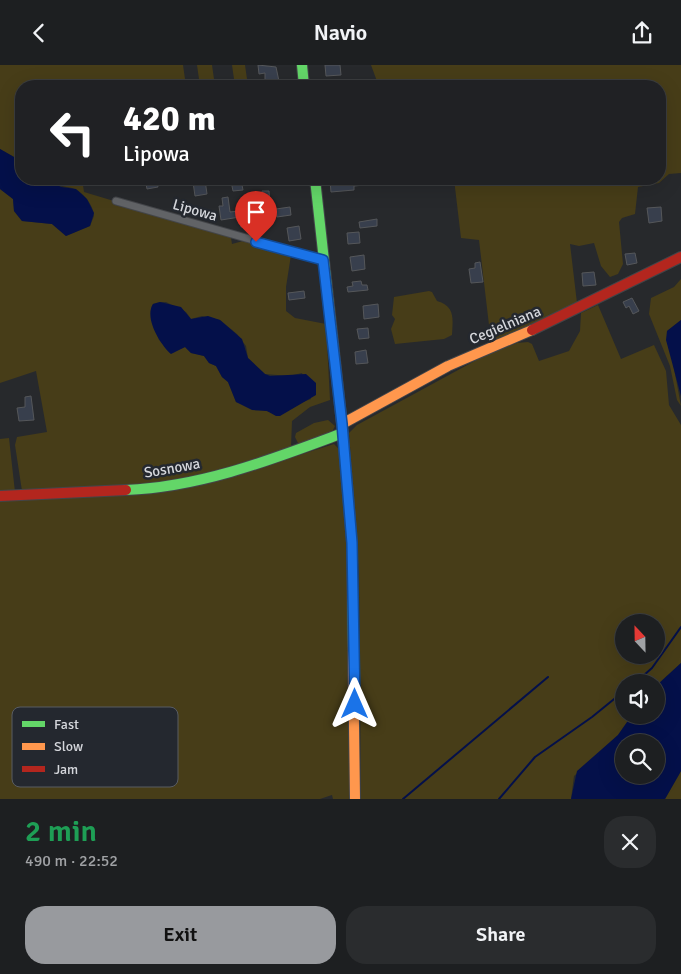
<!DOCTYPE html>
<meta charset="utf-8">
<style>
body{margin:0;font-family:Signika,sans-serif;background:#2a2c2e;color:#f1f3f6;height:100vh;display:flex;flex-direction:column;font-size:19px;white-space:nowrap}
*{box-sizing:border-box;margin:0}
p{font-size:16px;color:#a0a2a5}
.icon{flex:none;width:28px;height:28px;fill:none;stroke:currentColor;stroke-width:2;stroke-linecap:round;stroke-linejoin:round}
.map{position:relative;height:734px;overflow:hidden}
.drawer{display:flex;flex-direction:column;background:#1d1f21;flex:1}
.drawer>*{flex:none}
.hud{position:absolute;left:15px;top:15px;width:651px;height:105px;border-radius:20px;box-shadow:0 5px 20px #0002,0 0 0 1px #3b3d3f;background:#202124;color:#fff;overflow:hidden}
.needle{width:32px;rotate:338deg}
.controls{position:absolute;left:615px;top:549px;display:grid;gap:10px}
.controls a{display:grid;place-items:center;width:50px;height:50px;border-radius:50%;background:#1d1f21;box-shadow:0 5px 20px #0002,0 0 0 1px #3b3d3f;font-size:25px}
.pin{position:absolute;display:grid;place-items:center;width:42px;height:42px;color:#fff;margin:-51px -21px;border-radius:50% 50% 50% 0;rotate:-45deg;box-shadow:0 0 5px #0007}
.pin .icon{rotate:45deg}
.me{position:absolute;width:55px;margin:-28px;rotate:0deg;stroke-linejoin:round;filter:drop-shadow(0 0 4px #0008)}
.turn{display:flex;align-items:center;gap:18px;height:105px;padding:0 25px;font-size:22px}
.turn .icon{width:65px;height:65px;stroke-width:2.5}
.turn b{display:block;font-size:35px;line-height:42px}
.round{display:grid;place-items:center;flex:none;width:52px;height:52px;border-radius:20px;background:#2a2c2e}
.summary{display:flex;align-items:center;justify-content:space-between;height:85px;padding:0 25px}
h1{font-size:30px;font-weight:600;line-height:38px;color:#1e9e55}
.cta{display:flex;gap:10px;margin-top:auto;padding:10px 25px}
.cta a{flex:1;height:58px;border-radius:20px;background:#989a9e;color:#111;font-size:20px;font-weight:600;line-height:58px;text-align:center}
.cta a+a{background:#2a2c2e;color:#f1f3f6}
header{display:flex;justify-content:space-between;align-items:center;height:65px;padding:0 25px;background:#1d1f21;font-size:22px;font-weight:600}
.map>svg:first-child{display:block}
.green{fill:#473d18;fill-rule:evenodd}
.water{fill:#04104a;fill-rule:evenodd}
.lines{fill:none;stroke-linecap:round;stroke-linejoin:round}
.stream{stroke:#04104a;stroke-width:2}
.building{fill:#383f4d;stroke:#55575a}
.street-casing{stroke:#434549;stroke-width:9}
.fast-casing{stroke:#434549;stroke-width:12}
.slow-casing{stroke:#434549;stroke-width:12}
.jam-casing{stroke:#434549;stroke-width:12}
.street{stroke:#616366;stroke-width:7}
.fast{stroke:#63d668;stroke-width:10}
.slow{stroke:#ff974d;stroke-width:10}
.jam{stroke:#b3261e;stroke-width:10}
.route-casing{stroke:#114b97;stroke-width:12}
.route{stroke:#1a73e8;stroke-width:9}
.labels{text-anchor:middle;stroke-width:5;stroke-linejoin:round;paint-order:stroke}
.street-label{font-size:15px;fill:#d5d7dc;stroke:#24282f}
.key{fill:#24282f;stroke:#595d63;stroke-width:1}
.key-label{font-size:14px;fill:#d5d7dc}
</style>
<header><svg class="icon" aria-label="back" viewBox="0 0 24 24"><path d="M15 5l-7 7 7 7"/></svg>Navio<svg class="icon" aria-label="share" viewBox="0 0 24 24"><path d="M12 15V3M7 8l5-5 5 5M5 13v7h14v-7"/></svg></header>
<div class="map">
<svg width="681" height="734" viewBox="0 0 681 734">
<rect width="100%" height="100%" fill="#27292c"/>
<!-- green -->
<path class="green" d="M0,0h183l3,21h-35l-1,-6 -19,2 1,4h-111v75l-21,-12z
M197,0h15l3,21h-15z
M232,0h13l3,21h-13z
M371,0h310v108l-12,1 -10,9 -21,4 -3,27 -13,4 -3,4 4,42 -5,10 -8,3 -9,-11 -7,-23 -15,3 -9,-2 7,59 -43,21 -43,18 -12,-102 -18,-2 -7,-59h206v-93h-277l-5,-2z
M46,114h36l2,13 30,9 1,4 97,25 19,8 1,6 11,-3 48,14 -5,32v24l9,7 31,6 4,76 -20,7 -18,14 -1,26 -59,20 -73,18 -137,6 -7,-46 2,-8 30,-5 -11,-61 -36,12v-194l13,10 1,12 8,10 30,3 14,12 24,-10 4,-10c0,-10 -11,-25 -22,-28 -9,-2 -17,-2 -26,-9zM160,237h6l20,10 5,7 11,-3 18,4 17,14 9,12 2,12 17,16 24,2 13,-3 9,26 -38,14 -37,-11 -8,-20 -6,-5 -6,-11 -7,-3 -5,-7 -13,-3 -6,-6 -7,3 -19,-10c-4,-11 -12,-26 -6,-36z
M681,214v41l-14,11 14,75 -4,-6 -7,-34 -21,-52 2,-16 23,-11z
M429,226l3,1 5,9c18,5 16,17 15,34l-8,4 -49,5 -4,-15 4,-10 -3,-4 2,-18z
M598,240l23,54 33,-14 12,26 3,34 12,20v238l-25,23v-3h-32v32h8l-14,20 -44,41 -3,23h-210l-2,-226 -10,-140 8,-8 125,-68 35,-14 11,-1 4,2 7,17 30,-10 11,-20 1,-18zM624,558h32v32h-32z
M328,355l7,6 -3,6 -32,12 -2,-1 -3,-6 1,-4 18,-10z
M9,373l6,54 -15,1v-54z
M334,379l5,5 9,88 3,262h-18l-1,-4 -12,4h-320v-299l226,-22z
M681,706v28h-16l15,-26z"/>
<!-- water -->
<path class="water" d="M0,84l21,12v18h25l15,8 15,2 11,10 7,14 -4,13 -24,10 -14,-12 -30,-3 -8,-10 -1,-12 -13,-10z
M160,237l21,5 10,12 17,-3 12,4 22,19 6,19 17,16 5,2 36,-2 10,9v12l-36,21h-4l-9,-5 -15,-1 -16,-8 -8,-20 -6,-5 -6,-11 -7,-3 -5,-7 -13,-3 -6,-6 -14,7c-11,-10 -27,-36 -18,-50z
M681,255v76l-15,-56 1,-9z
M681,598v108l-16,28h-94l6,-28 41,-36 14,-20h24v-29zM624,678h32v32h-32z"/>
<g class="lines">
<!-- stream -->
<path class="stream" d="M635,618l17,-15 29,-41
M403,734l145,-122
M499,734l36,-42 57,-40 32,-26"/>
</g>
<!-- building -->
<path class="building" d="M258,0l18,2 4,19h-17v-4h2v-9l-6,1z
M325,0h15l1,10 -15,1z
M145,114h11l2,8 -11,2z
M363,114l1,6 -10,1v4l-23,2 -1,-11z
M205,115l2,14 -12,2 -2,-14z
M241,115l2,10 -10,1 -2,-10z
M262,126h7l1,14 -13,-1v-8l5,-1z
M228,132l2,15 18,-2 2,16 -9,1 -1,-10 -19,3 -2,-14h4l-1,-8z
M290,142l1,8 -14,2 -1,-8z
M661,142l1,14 -13,2 -2,-15z
M377,154v7l-17,2 -1,-6z
M299,161l2,13 -12,2 -2,-13z
M359,167l1,11 -12,1 -1,-11z
M635,188l2,10 -10,2 -2,-11z
M364,190l1,14 -13,2 -2,-14z
M480,197l3,20 -12,1 -2,-14 6,-1v-5z
M594,207l2,13 -13,1 -1,-13z
M361,216l1,4h5l1,5 -20,2 -1,-5 6,-1 -1,-4z
M304,226l1,7 -16,2 -1,-7z
M632,233l7,13 -6,3 -4,-8 -3,2 -3,-6z
M378,239l1,13 -15,2 -1,-13z
M368,263l1,10 -10,1 -2,-10z
M366,285l2,13 -12,1 -1,-12z
M31,331l3,24 -15,1 -2,-13 8,-1v-10z"/>
<g class="lines">
<!-- street casing -->
<g class="street-casing">
<path id="street" d="M116,136l207,59"/>
</g>
<!-- fast casing -->
<g class="fast-casing">
<path id="fast" d="M302,0l2,21
M315,114l27,245 10,119 1,108
M126,425c76,-3 147,-31 217,-57"/>
</g>
<!-- slow casing -->
<g class="slow-casing">
<path id="slow" d="M342,359l106,-58 84,-36
M353,586l2,148"/>
</g>
<!-- jam casing -->
<g class="jam-casing">
<path id="jam" d="M532,265l149,-73
M0,431l126,-6"/>
</g>
<!-- street -->
<use href="#street" class="street"/>
<!-- fast -->
<use href="#fast" class="fast"/>
<!-- slow -->
<use href="#slow" class="slow"/>
<!-- jam -->
<use href="#jam" class="jam"/>
</g>
<g class="lines">
<!-- route casing -->
<g class="route-casing">
<path id="route" d="M256,177l67,18 19,164 10,119 3,161"/>
</g>
<!-- route -->
<use href="#route" class="route"/>
</g>
<g class="labels">
<!-- street labels -->
<g class="street-label">
<text transform="translate(195 145) rotate(16)" y="5">Lipowa</text>
<text transform="translate(505 260) rotate(-23)" y="5">Cegielniana</text>
<text transform="translate(172 403) rotate(-10)" y="5">Sosnowa</text>
</g>
</g>
<!-- legend -->
<rect x="12" y="642" width="166" height="80" rx="8" class="key"/>
<rect x="22" y="656" width="23" height="6" fill="#63d668"/>
<rect x="22" y="678" width="23" height="7" fill="#ff974d"/>
<rect x="22" y="701" width="23" height="6" fill="#b3261e"/>
<g class="key-label">
<text x="54" y="664">Fast</text>
<text x="54" y="686">Slow</text>
<text x="54" y="709">Jam</text>
</g>
</svg>
<div class="controls">
<a><svg class="needle" viewBox="-14 -14 28 28"><path d="M0-13l5 13h-10z" fill="#e53935"/><path d="M0 13l5-13h-10z" fill="#a0a2a5"/></svg></a>
<a><svg class="icon" aria-label="sound" viewBox="0 0 24 24"><path d="M4 9h4l5-4v14l-5-4H4zM17 9q2 3 0 6"/></svg></a>
<a><svg class="icon" aria-label="search" viewBox="0 0 24 24"><circle cx="10" cy="10" r="6"/><path d="M15 15l6 6"/></svg></a>
</div>
<div class="pin" style="left:256px;top:177px;background:#d93025"><svg class="icon" aria-label="arrive" viewBox="0 0 24 24"><path d="M6 21V4h12l-3 4 3 4H6"/></svg></div>
<svg class="me" style="left:355px;top:639px" viewBox="-20 -20 40 40"><path d="M0-17L14 15 0 8-14 15z" fill="#1a73e8" stroke="#fff" stroke-width="4"/></svg>
<div class="hud">
<div class="turn"><svg class="icon" aria-label="left" viewBox="0 0 24 24"><path d="M17 20v-9H6M10 6l-5 5 5 5"/></svg><div><b>420 m</b>Lipowa</div></div>
</div>
</div>
<section class="drawer">
<div class="summary"><div><h1>2 min</h1><p>490 m · 22:52</p></div><a class="round"><svg class="icon" aria-label="close" viewBox="0 0 24 24"><path d="M6 6l12 12M18 6L6 18"/></svg></a></div>
<div class="cta"><a>Exit</a><a>Share</a></div>
</section>
